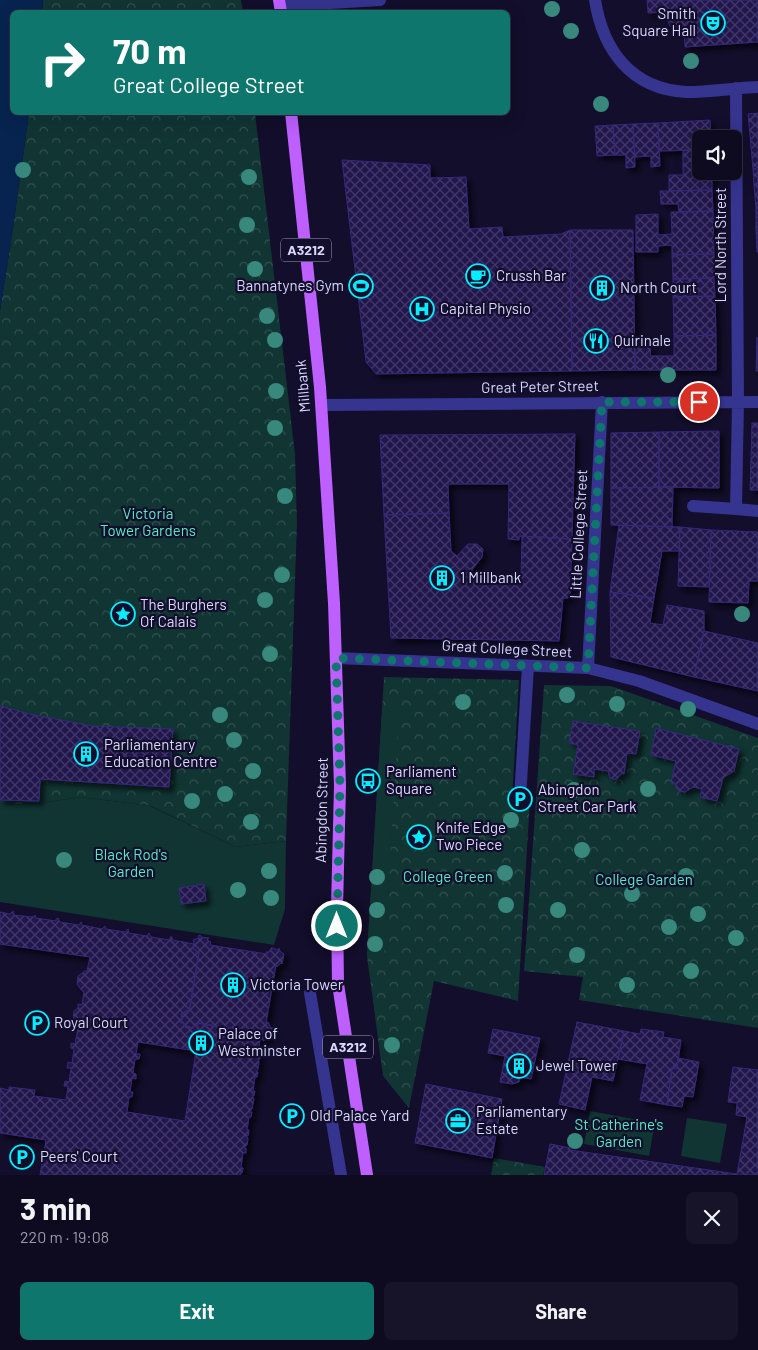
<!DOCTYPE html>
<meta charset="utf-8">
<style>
body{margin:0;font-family:Barlow,sans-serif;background:#171329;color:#f1f3f6;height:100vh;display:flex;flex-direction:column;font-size:19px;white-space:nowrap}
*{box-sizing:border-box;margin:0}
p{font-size:16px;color:#9b9aa5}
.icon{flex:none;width:28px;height:28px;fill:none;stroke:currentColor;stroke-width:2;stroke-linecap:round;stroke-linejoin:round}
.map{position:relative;height:1175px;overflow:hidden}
.sheet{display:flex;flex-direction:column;background:#0e0a20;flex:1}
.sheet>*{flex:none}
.hud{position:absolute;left:10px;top:10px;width:500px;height:105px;border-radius:8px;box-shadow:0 5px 20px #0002,0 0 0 1px #2e2b3e;background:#0f766e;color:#fff;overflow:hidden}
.tools{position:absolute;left:692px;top:130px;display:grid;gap:10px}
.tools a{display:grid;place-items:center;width:50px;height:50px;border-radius:8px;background:#0e0a20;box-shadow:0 5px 20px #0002,0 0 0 1px #2e2b3e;font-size:25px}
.pin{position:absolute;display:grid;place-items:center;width:42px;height:42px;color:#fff;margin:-21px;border:2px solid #fff;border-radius:50%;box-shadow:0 1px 5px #0007}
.me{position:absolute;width:55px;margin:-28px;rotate:0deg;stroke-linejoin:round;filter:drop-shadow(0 0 4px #0008)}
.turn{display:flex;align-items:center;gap:18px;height:105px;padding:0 20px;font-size:22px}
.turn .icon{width:65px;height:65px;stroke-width:2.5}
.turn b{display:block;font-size:35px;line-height:42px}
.round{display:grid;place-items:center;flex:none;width:52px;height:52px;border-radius:8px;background:#171329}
.summary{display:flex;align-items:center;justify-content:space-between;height:85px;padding:0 20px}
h1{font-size:30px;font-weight:700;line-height:38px}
.action{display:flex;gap:10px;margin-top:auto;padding:10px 20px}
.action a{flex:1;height:58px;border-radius:8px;background:#0f766e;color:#fff;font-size:20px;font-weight:700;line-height:58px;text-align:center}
.action a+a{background:#171329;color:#f1f3f6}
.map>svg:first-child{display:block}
.forest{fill:url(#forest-crowns)}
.garden{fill:#103533}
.water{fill:#072450}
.building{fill:url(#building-cross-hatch);stroke:#36287c;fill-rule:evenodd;filter:url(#shadow)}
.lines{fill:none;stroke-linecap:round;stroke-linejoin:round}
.lane{stroke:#35348e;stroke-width:12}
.street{stroke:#35348e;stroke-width:12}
.primary{stroke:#be5fff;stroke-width:12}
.tree{fill:#38887e}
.route{stroke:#0f766e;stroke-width:9;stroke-dasharray:0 16.2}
.labels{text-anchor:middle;stroke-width:4.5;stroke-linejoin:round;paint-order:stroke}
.shield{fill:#120e2b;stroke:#9f9bbf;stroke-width:1}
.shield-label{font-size:14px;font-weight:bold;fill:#dbd8ff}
.poi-label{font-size:15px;fill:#dbd8ff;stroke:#120e2b;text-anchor:start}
.street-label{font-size:15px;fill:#dbd8ff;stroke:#120e2b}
.park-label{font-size:15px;fill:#57ecc2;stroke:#120e2b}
</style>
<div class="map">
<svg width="758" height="1175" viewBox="0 0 758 1175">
<defs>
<pattern id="forest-crowns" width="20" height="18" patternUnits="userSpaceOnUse" patternTransform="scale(1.25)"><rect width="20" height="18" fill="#103533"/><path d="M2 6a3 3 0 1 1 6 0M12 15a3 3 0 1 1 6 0" fill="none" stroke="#325252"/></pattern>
<pattern id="building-cross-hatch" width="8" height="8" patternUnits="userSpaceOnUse" patternTransform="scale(1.25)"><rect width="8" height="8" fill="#21184e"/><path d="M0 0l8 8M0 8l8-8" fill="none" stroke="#413969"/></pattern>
<filter id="shadow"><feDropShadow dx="4.5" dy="4.5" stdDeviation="2.5" flood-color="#0009"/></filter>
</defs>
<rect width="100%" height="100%" fill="#120e2b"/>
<!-- forest -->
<path class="forest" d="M43,0h198l2,12h-201z
M29,113h226l40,341 2,69 -11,318 -50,6 -85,-41 -70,-9 -41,6 -40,2v-494l12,-76z
M384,677l135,3 -7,118h18l-12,203 -84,-20 -25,127 -26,-32 -16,-120z
M544,685l67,1 147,52v290l-179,-28 4,-23 -59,-6z
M494,1158l51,9 -2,8h-52z"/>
<!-- garden -->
<path class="garden" d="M382,711l17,1 -15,246 -17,-2z
M81,797l69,9 86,41 50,-6 -1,68 -11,36 -274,-43v-97l40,-2z
M590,1111l65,12 -6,33 -65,-12z
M687,1118l40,6 -7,39 -39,-7z"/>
<!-- water -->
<path class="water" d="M0,0h43l-1,12h-30v100l17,1 -17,122 -12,76z"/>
<!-- building -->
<path class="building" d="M647,0h111v42l-73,5 -1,-16 -14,-5 -3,-7 -1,-7 -18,1z
M758,113v56h-5l-5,-55z
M710,120l1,19h-10v11l-42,1 -1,-28z
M658,123l2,43 -9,1v-11l-16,1 -2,-33z
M633,124l2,43 -9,1v-13h-11l-2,-30z
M613,125l2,30 -18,1 -2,-30z
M683,150h18v21h11v19l-43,1v-16h14z
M342,160l88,5v13l36,-1 3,52 33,-2 1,10 58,-3 9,-4 2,141 -196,3 -10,-12z
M753,169h5v16h-4z
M754,185h4v23h-2z
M712,190l1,21 -34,1 -1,-8h-17l-1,-13z
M756,208h2v22h-2z
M713,211l1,43 -42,1v-10l-14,1v6h-22v-37l22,-1v21l14,-1 -1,-22z
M570,230h63l2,140 -63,1z
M756,230h2v22h-1z
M714,254v24l-41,1 -1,-24z
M714,278l1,18 -42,1v-18z
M715,296l1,39 -42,1 -1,-39z
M716,335v35h-81v-24h16l-1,10h24v-20z
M757,337l1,34h-2z
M752,423h6v67h-8z
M719,431v57l-60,-1v-55z
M659,432v55l-48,1v-55z
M575,434l-3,105 -53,-3v4l-11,-1 1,-55h-61l1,29 -65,2 -4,-80z
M673,487l-1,40 -61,-2v-37z
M449,513l2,38 6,5 11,-12h9l6,5 -1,8 -10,13 1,7 48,2 1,-43 50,3 -2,59h-7l-4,43 -168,-3 -7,-123z
M619,525l61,2 -1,24h-17l-8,47 -44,-6z
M680,527l31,3 -2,57 -31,-1z
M711,530l47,2v49h-9l-1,22 -39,-1z
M610,592l44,6 -4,25 13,2 4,-20 37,6v20l-10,46 -83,-20z
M704,631l54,12v48l-64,-14z
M0,706l30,8 62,12 81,3 -4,58 -129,-8 -1,22 -39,-1z
M573,721l67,10 -4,23 -9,-1 -3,21 -2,-1 -5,6h-4l-3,-1 -2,-7 -14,-2v8l-21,-3 5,-29 -9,-2z
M656,728l83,21 -5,22 -11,7 -6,23 -17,-4 2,-8 -9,-2 -8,5 -8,-2 -3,-8h-3l5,-21 -25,-6z
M204,884l2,17 -25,3 -2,-16z
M13,911l1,4 19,2 2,-2 1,3 20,3v-2l2,-1 2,4 19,3 2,-3 1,3 20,4 3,-3 1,3 19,3 3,-3 1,4 18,3 2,-3 2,4 19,3v-3h2l1,3 21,4 -1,5 4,2 -1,2 3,-1 -8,51 -2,8 -3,-1 1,1 -6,3 1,1v5h-2l1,3 2,-1 3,6 1,-2 5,2 3,-3 2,1 1,-2 -1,-1 58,9 -2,1 1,2 4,2 -1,1 6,1 -3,1 -2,14h2v5h-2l1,3 -1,7 -2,3h2l-1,5h-2l-2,14h2l-1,5 -2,-1 2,4 -2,10 -3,3h3l-1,5h-2l-2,13h2l-1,6 -2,-1 2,4 -1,6 -3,3h2v5h-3l-2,15h2l-1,5h-2l1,2h-201l6,-35 -46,-7v-45l9,2v-3l26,3 -1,6 32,4 2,-14h-4l1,-5 4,1 2,-14h-4l1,-6 4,1 2,-14 -3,-1v-5l4,1 3,-16h-4l-1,-7 1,-10 4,-3v-4l4,1 2,-14h-2l-5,-7 1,-8 7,-5h2l3,-14 -90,-13v-32l10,2zM138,1042l58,9 -11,70 -58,-9 2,-15h3l1,-5h-3l2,-14 4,1v-5l-3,-1 2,-14h4l1,-5h-4z
M200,935l1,2 8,1 -2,2 4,2 -1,3 57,9 -1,-2h3l2,-4h2l4,2 2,-2 1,3 4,3 -2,10 -1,-1 -4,4 -1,-2 -10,58 2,-1 3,6h2l-3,10 -1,-1 -6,4v-2h-4l-3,-4h-2l-1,-2 2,-1 -58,-9 1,1 -1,2 -2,-1 -3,3 -5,-2 -1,2 -3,-6 -2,1 1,-10 5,-2 -1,-1 3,1 10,-59 -3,1 1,-2 -4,-2 1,-7 -1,-2 6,-2 -1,-2z
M577,1022l47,9 -11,50 -21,-4 -7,33 -26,-6z
M493,1029l47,9 -9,41 -11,-2 -1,5 -7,2 -12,-2 5,-26 -17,-3z
M641,1029l23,3 -1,5 18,3 -4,28h-5l-5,37 -27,-5 7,-36 -29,-5 6,-28 16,3z
M678,1058l21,4 -6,35 -9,-1 -2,11 -15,-2 5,-37h5z
M733,1067l25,3v105h-214l6,-31 20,4v2l167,24 10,-57 -11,-2 1,-12 -9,-1z
M426,1084l76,15 -10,59 -77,-15z"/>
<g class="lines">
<!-- lane -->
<path class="lane" d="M520,799l8,-133
M310,993l31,182"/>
<!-- street -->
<path class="street" d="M595,0c8,50 36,89 91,92 23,0 48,-4 72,-5
M280,6l100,-6
M736,88l2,314 -2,107 22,2
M322,405l436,-3
M693,506l43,3
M336,658l252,10 51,13 119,43
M588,668l14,-266"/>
<!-- primary -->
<path class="primary" d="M279,0l2,12
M291,112l29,275 14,216 6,183 -3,122 1,76 29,191"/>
</g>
<!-- trees -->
<g class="tree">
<circle cx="552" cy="9" r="8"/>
<circle cx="571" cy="31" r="8"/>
<circle cx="691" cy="61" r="8"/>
<circle cx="601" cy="104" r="8"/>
<circle cx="23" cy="170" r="8"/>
<circle cx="249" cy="177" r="8"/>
<circle cx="247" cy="225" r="8"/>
<circle cx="255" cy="269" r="8"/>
<circle cx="267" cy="316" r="8"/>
<circle cx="275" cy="340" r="8"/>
<circle cx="668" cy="375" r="8"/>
<circle cx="276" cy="391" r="8"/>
<circle cx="275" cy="428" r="8"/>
<circle cx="285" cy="496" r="8"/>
<circle cx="282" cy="575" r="8"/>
<circle cx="265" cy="600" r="8"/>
<circle cx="742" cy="614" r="8"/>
<circle cx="270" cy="654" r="8"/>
<circle cx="567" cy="695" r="8"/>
<circle cx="463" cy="702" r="8"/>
<circle cx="617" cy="704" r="8"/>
<circle cx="688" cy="709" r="8"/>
<circle cx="220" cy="715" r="8"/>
<circle cx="234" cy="740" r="8"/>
<circle cx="253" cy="771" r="8"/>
<circle cx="648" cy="789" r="8"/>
<circle cx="574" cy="790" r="8"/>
<circle cx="225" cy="794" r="8"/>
<circle cx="192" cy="801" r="8"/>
<circle cx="511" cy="820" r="8"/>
<circle cx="251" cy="822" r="8"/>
<circle cx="582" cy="850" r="8"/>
<circle cx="64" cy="860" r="8"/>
<circle cx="269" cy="871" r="8"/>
<circle cx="505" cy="873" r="8"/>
<circle cx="686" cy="876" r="8"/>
<circle cx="377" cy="877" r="8"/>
<circle cx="238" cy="890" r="8"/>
<circle cx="632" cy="894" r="8"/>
<circle cx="271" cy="898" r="8"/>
<circle cx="506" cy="905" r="8"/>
<circle cx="377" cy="910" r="8"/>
<circle cx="558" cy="910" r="8"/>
<circle cx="698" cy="914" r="8"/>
<circle cx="669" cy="927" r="8"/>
<circle cx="736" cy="938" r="8"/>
<circle cx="375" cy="944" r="8"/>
<circle cx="577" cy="955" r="8"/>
<circle cx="691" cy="971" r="8"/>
<circle cx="627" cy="985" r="8"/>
<circle cx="392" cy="1045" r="8"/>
<circle cx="575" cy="1141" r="8"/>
</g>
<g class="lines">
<!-- route -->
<path class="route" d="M337,926l3,-140 -4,-128 252,10 14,-266h97"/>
</g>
<!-- icons -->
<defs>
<g id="theatre-ring" transform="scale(1.25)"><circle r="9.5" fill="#120e2b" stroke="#04eeff" stroke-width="1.5"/><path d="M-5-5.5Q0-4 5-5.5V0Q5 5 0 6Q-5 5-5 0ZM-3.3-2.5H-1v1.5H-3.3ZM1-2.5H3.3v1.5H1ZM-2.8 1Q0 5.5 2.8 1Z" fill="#04eeff"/></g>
<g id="cafe-ring" transform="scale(1.25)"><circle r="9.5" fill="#120e2b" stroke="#04eeff" stroke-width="1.5"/><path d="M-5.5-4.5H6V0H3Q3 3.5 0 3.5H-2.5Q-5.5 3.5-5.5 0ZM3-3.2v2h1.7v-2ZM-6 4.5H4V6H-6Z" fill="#04eeff"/></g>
<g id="stadium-ring" transform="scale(1.25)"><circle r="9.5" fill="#120e2b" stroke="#04eeff" stroke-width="1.5"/><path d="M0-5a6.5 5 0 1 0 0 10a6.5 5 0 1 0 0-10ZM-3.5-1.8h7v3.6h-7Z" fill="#04eeff"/></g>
<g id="building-ring" transform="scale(1.25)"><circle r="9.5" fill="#120e2b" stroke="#04eeff" stroke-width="1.5"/><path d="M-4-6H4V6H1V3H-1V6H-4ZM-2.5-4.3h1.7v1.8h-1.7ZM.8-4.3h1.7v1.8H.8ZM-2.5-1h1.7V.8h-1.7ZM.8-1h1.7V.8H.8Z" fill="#04eeff"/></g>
<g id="hospital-ring" transform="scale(1.25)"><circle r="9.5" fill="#120e2b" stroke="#04eeff" stroke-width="1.5"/><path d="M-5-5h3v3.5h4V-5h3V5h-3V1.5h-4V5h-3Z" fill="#04eeff"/></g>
<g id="restaurant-ring" transform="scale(1.25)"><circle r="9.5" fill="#120e2b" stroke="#04eeff" stroke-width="1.5"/><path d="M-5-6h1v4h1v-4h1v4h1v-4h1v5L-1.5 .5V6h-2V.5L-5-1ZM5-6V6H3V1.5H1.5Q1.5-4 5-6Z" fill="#04eeff"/></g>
<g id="sight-ring" transform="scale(1.25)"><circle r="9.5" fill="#120e2b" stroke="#04eeff" stroke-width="1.5"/><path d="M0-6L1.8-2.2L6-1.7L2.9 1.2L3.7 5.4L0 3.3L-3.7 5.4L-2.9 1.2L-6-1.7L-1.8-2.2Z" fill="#04eeff"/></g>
<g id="bus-ring" transform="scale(1.25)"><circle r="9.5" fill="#120e2b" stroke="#04eeff" stroke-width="1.5"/><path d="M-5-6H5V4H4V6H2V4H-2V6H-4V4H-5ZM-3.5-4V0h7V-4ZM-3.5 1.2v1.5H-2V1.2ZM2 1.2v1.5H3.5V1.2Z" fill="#04eeff"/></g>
<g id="parking-ring" transform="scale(1.25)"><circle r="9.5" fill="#120e2b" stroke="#04eeff" stroke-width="1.5"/><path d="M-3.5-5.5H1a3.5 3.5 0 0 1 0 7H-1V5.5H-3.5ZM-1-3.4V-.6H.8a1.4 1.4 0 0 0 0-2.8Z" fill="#04eeff"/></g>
<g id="office-ring" transform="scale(1.25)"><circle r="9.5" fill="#120e2b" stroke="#04eeff" stroke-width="1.5"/><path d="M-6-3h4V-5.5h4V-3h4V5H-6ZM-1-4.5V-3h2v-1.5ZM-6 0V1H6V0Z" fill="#04eeff"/></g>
</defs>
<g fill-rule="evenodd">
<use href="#theatre-ring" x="713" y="23"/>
<use href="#cafe-ring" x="478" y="276"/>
<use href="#stadium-ring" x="361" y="286"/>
<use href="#building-ring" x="602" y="288"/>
<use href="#hospital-ring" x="422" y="309"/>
<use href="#restaurant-ring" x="596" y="341"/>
<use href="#building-ring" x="442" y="578"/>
<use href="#sight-ring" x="123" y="614"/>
<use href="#building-ring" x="86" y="754"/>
<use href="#bus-ring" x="368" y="781"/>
<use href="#parking-ring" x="520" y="799"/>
<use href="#sight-ring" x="419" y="837"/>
<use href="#building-ring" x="233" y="985"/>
<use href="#parking-ring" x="37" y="1023"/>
<use href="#building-ring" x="201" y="1043"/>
<use href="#building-ring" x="519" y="1066"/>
<use href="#parking-ring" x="292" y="1116"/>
<use href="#office-ring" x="458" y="1121"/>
<use href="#parking-ring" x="22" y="1157"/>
</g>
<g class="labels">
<!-- shield labels -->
<g class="shield">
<rect x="281" y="238.5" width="50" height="23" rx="4"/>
<rect x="323" y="1035.5" width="50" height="23" rx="4"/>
</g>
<g class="shield-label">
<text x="306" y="255">A3212</text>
<text x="348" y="1052">A3212</text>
</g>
<!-- poi labels -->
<g class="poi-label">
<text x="696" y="19" text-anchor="end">Smith<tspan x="696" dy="17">Square Hall</tspan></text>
<text x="496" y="281">Crussh Bar</text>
<text x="344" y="291" text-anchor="end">Bannatynes Gym</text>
<text x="620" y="293">North Court</text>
<text x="440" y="314">Capital Physio</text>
<text x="614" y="346">Quirinale</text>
<text x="460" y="583">1 Millbank</text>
<text x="140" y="610">The Burghers<tspan x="140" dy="17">Of Calais</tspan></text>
<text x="104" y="750">Parliamentary<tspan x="104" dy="17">Education Centre</tspan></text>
<text x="386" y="777">Parliament<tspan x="386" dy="17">Square</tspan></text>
<text x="538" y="795">Abingdon<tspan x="538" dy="17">Street Car Park</tspan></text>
<text x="436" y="833">Knife Edge<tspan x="436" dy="17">Two Piece</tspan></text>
<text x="250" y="990">Victoria Tower</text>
<text x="54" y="1028">Royal Court</text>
<text x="218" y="1039">Palace of<tspan x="218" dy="17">Westminster</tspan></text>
<text x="536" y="1071">Jewel Tower</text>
<text x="476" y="1117">Parliamentary<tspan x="476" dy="17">Estate</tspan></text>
<text x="310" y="1121">Old Palace Yard</text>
<text x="40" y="1162">Peers' Court</text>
</g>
<!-- street labels -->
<g class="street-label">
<text transform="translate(721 245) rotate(-90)" y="5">Lord North Street</text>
<text transform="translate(303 386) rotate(-95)" y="5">Millbank</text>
<text transform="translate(540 387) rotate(-1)" y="5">Great Peter Street</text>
<text transform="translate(579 534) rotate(-87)" y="5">Little College Street</text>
<text transform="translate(507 649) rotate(3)" y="5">Great College Street</text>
<text transform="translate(322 810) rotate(-89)" y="5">Abingdon Street</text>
</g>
<!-- park labels -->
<g class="park-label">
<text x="148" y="519">Victoria<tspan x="148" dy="17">Tower Gardens</tspan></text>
<text x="131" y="860">Black Rod's<tspan x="131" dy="17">Garden</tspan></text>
<text x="448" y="882">College Green</text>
<text x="644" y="885">College Garden</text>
<text x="619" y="1130">St Catherine's<tspan x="619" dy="17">Garden</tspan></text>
</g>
</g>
</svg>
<div class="tools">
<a><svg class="icon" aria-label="sound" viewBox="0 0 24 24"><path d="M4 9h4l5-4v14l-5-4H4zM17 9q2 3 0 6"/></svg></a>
</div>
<div class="pin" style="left:699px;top:402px;background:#d93025"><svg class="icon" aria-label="arrive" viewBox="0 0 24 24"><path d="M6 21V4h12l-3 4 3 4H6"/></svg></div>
<svg class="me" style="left:337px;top:926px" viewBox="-20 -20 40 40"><circle r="17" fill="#0f766e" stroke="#fff" stroke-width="3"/><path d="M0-11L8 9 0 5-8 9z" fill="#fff"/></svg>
<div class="hud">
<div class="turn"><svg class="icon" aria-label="right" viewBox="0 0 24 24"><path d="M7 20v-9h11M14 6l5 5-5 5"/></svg><div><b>70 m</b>Great College Street</div></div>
</div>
</div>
<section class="sheet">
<div class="summary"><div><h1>3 min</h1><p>220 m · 19:08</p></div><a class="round"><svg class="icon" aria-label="close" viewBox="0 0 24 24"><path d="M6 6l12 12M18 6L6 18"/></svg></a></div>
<div class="action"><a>Exit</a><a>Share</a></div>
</section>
